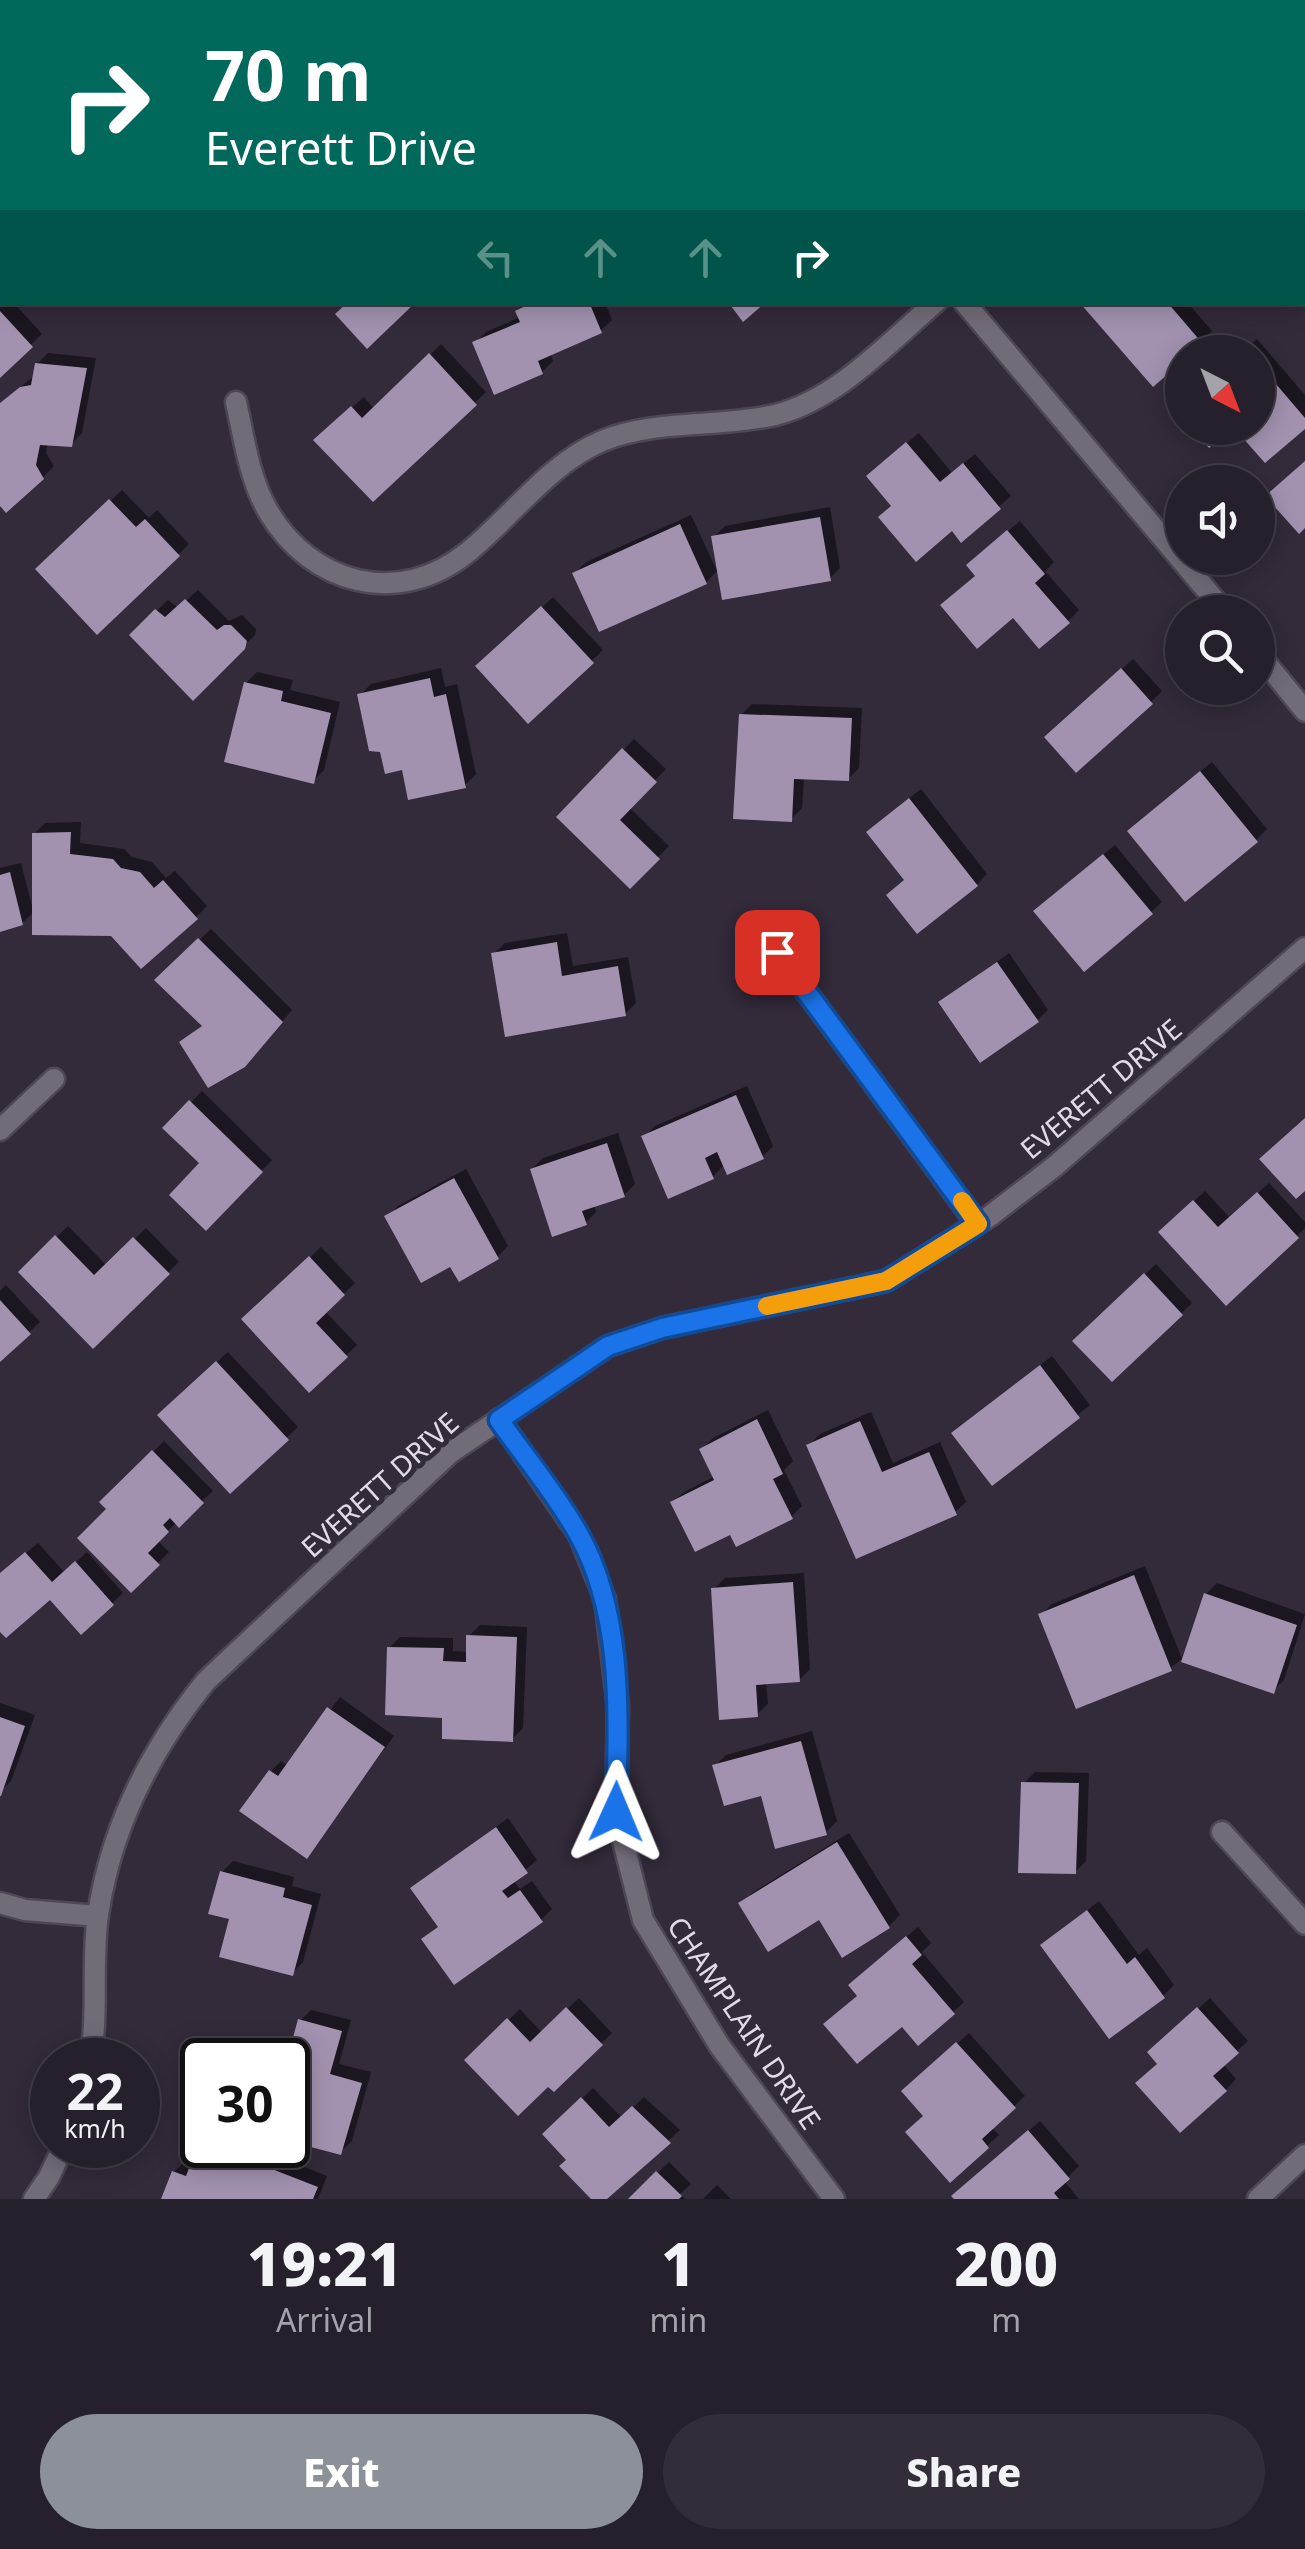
<!DOCTYPE html>
<style>
body{margin:0;font-family:"Noto Sans",sans-serif;background:#322d38;color:#f1f3f6;height:100vh;display:flex;flex-direction:column;font-size:38px;white-space:nowrap}
*{box-sizing:border-box;margin:0}
p{font-size:32px;color:#a4a3a9}
.icon{flex:none;width:55px;height:55px;fill:none;stroke:currentColor;stroke-width:2;stroke-linecap:round;stroke-linejoin:round}
.map{position:relative;height:2199px;overflow:hidden}
.side{display:flex;flex-direction:column;background:#26202c;flex:1}
.side>*{flex:none}
.guide{position:absolute;left:0px;top:0px;width:1305px;height:305px;box-shadow:0 5px 25px #0003,0 0 0 2px #423e48;background:#00695c;color:#fff;overflow:hidden}
.needle{width:65px;rotate:138deg}
.tools{position:absolute;left:1165px;top:335px;display:grid;gap:20px}
.tools a{display:grid;place-items:center;width:110px;height:110px;border-radius:50%;background:#26202c;box-shadow:0 5px 25px #0003,0 0 0 2px #423e48;font-size:50px}
.speed{position:absolute;left:30px;top:2038px;display:flex;gap:20px;font-size:50px;font-weight:700;text-align:center}
.speed>*{display:grid;place-content:center;width:130px;height:130px;border-radius:50%;background:#26202c;box-shadow:0 5px 25px #0003,0 0 0 2px #423e48;line-height:1}
.speed small{font-size:25px;font-weight:400}
.speed .limit{border:5px solid #111;border-radius:15px;background:#fff;color:#111}
.pin{position:absolute;display:grid;place-items:center;width:85px;height:85px;color:#fff;margin:-42px;border-radius:20px;box-shadow:0 5px 15px #0006}
.me{position:absolute;width:110px;margin:-55px;rotate:1deg;stroke-linejoin:round;filter:drop-shadow(0 0 8px #0008)}
.turn{display:flex;align-items:center;gap:35px;height:210px;padding:0 40px;font-size:45px}
.turn .icon{width:130px;height:130px;stroke-width:2.5}
.turn b{display:block;font-size:70px;line-height:85px}
.lanes{display:flex;align-items:center;height:95px;padding:0 40px;background:#0003;justify-content:center;gap:50px;direction:ltr}
.lanes .off{opacity:.35}
.eta{display:flex;justify-content:space-evenly;align-items:center;height:170px;text-align:center}
.eta b{font-size:60px;font-weight:800;line-height:70px}
.cta{display:flex;gap:20px;margin-top:auto;padding:20px 40px}
.cta a{flex:1;height:115px;border-radius:60px;background:#8c9099;color:#fff;font-size:40px;font-weight:800;line-height:115px;text-align:center}
.cta a+a{background:#322d38;color:#f1f3f6}
.map>svg:first-child{display:block}
.shadow{fill:#0007}
.building{fill:#a292b0}
.lines{fill:none;stroke-linecap:round;stroke-linejoin:round}
.street-casing{stroke:#4f4656;stroke-width:25}
.secondary-casing{stroke:#4f4656;stroke-width:25}
.street{stroke:#726c78;stroke-width:20}
.secondary{stroke:#988ea2;stroke-width:20}
.route-casing{stroke:#114b97;stroke-width:25}
.route{stroke:#1a73e8;stroke-width:18}
.slow{stroke:#f59e0b;stroke-width:18}
.labels{text-anchor:middle;stroke-width:10;stroke-linejoin:round;paint-order:stroke}
.street-label{font-size:28px;fill:#e1dbe6;stroke:#332a3a}
</style>
<div class="map">
<svg width="1305" height="2199" viewBox="0 0 1305 2199">
<rect width="100%" height="100%" fill="#332a3a"/>
<!-- shadow -->
<path class="shadow" d="M64,0h143l-145,2z
M878,0h67l-3,2z
M0,289l2,13h11l29,32 -42,41z
M527,302h78l7,18 -11,10 -51,23 3,8 -11,11 -67,-29 11,-11 34,-15 -2,-6z
M1082,302h105l25,29 -23,21h-7v6l-29,26z
M1257,339l48,56v31l-40,34 -28,-32h21v-76h-16z
M441,344l45,48 -113,107 -46,-69 37,-33 11,13z
M48,353l48,5 -14,75 -11,11 -23,-1 -2,10 8,13 -11,11 -43,25v-99l33,-26 4,-13z
M919,433l33,40 23,-19 36,42 -49,43 -10,-11 -58,-23 -13,-40z
M122,490l27,28 8,-8 32,34 -92,88 -59,-62z
M830,507l10,61 -11,11 -115,-42 11,-11z
M691,515l26,56 -11,11 -131,-9 11,-11z
M1020,521l34,41 -9,9 34,39 -11,11 -90,-46 2,-21z
M198,590l31,31 13,-6 14,14 -1,6 -62,62 -61,-62 36,-35 10,8z
M553,597l50,53 -75,70 -49,-54z
M1133,659l29,32 -11,11 -93,25z
M441,668l4,19 12,-3 19,90 -11,11 -62,-18 -43,-72 11,-11z
M257,672l36,8 -3,10 50,12 -16,68 -11,11 -67,-98z
M752,704l110,4 -3,60 -11,11 -44,-2 -2,31 -11,11 -50,-104z
M634,739l32,30 -37,38 40,39 -39,40 -71,-69z
M1212,762l55,67 -11,11 -115,-20z
M921,789l66,85 -11,11 -69,-6 -27,-58z
M81,822l-1,21 44,6 8,8 20,5 14,16 9,-7 32,35 -11,11 -84,16 -77,-22 -13,12 -22,6v-61l21,-5 12,47 1,-76 11,-11z
M1115,845l47,57 -11,10 -103,-12z
M211,929l81,81 -36,43 -74,-11 22,-18 -46,-44z
M567,933l6,33 55,-9 8,46 -11,11 -131,-60 11,-11z
M1009,953l39,57 -11,10 -95,-17z
M747,1086l26,60 -11,11 -37,7 -13,13 -68,-40 11,-11z
M202,1091l70,69 -66,68 -3,-65 -37,-35z
M618,1133l17,51 -11,11 -30,10 2,7 -11,11 -53,-54 11,-11z
M466,1169l42,77 -11,11 -45,6 -64,-46 10,-11z
M1269,1183l36,39v6l-79,74 -65,-70 44,-41 25,27z
M68,1226l39,40 39,-38 33,34 -86,83 -72,-73z
M321,1247l34,36 -30,28 32,34 -48,45 -54,-82z
M1156,1264l36,39 -80,76 -36,-38z
M6,1285l34,37 -40,37v-68z
M228,1352l70,75 -68,63 -59,-86z
M1052,1356l38,49 -98,77 -26,-60z
M768,1410l25,51 -9,9 18,36 -11,11 -60,14 -58,-29 11,-10 31,-16 -13,-27 11,-11z
M871,1412l22,51 47,-21 26,60 -11,10 -146,-67 11,-11z
M164,1441l49,50 -56,49 12,12 -38,38 -21,-81 -7,-7z
M38,1543l27,30 22,-21 36,41 -41,39 -32,-36 -50,32v-53z
M1145,1566l37,93 -12,9 -129,-53 11,-11z
M804,1573l6,96 -11,11 -33,2 2,22 -12,11 -42,-126 11,-11z
M1217,1583l88,31 -21,66 -11,11 -67,-97z
M480,1625l47,2 -4,101 -11,11 -67,-24 -56,-67 11,-11 53,1v13l15,1 1,-16z
M340,1697l54,39 -88,120 -35,-85 10,-10 7,5z
M0,1703l35,12 -24,66 -11,11z
M812,1731l25,90 -11,11 -111,-66 11,-11z
M1035,1772l54,1 -3,88 -11,11 -51,-89z
M508,1818l29,42 -24,20 7,9 12,-8 20,28 -11,11 -117,19 16,-14 -27,-37z
M849,1833l51,82 -11,11 -147,-22 10,-11z
M233,1861l61,16 -2,9 29,8 -18,68 -11,11 -60,-56 -10,-45z
M1099,1901l40,54 8,-7 27,37 -11,11 -119,-51z
M918,1927l13,16 -9,9 42,50 -11,10 -51,11 -43,-28 3,-21z
M579,1998l33,35 -58,55 -87,-28 53,-51 22,24z
M1210,1998l38,43 -25,23 13,15 -10,11 -66,-27 1,-21z
M311,2010l40,10 -12,44 32,8 -19,69 -12,11 -52,-14v-78h-55l3,-10 11,-11 45,12 8,-30z
M969,2033l56,63 -34,31 8,8 -49,44 -34,-98z
M593,2088l29,30 22,-21 36,33 -76,69h-10l-25,-39 -24,-26z
M1040,2121l39,45 -15,15 15,18h-122l8,-14z
M202,2141v4h47l78,31 -9,23h-154l10,-27 11,-11 8,3z
M669,2162l22,22 -11,10 5,5h-54z
M717,2185l14,14h-28z"/>
<!-- building -->
<path class="building" d="M348,302h68l-49,47 -32,-35z
M534,302h55l13,31 -64,28 5,13 -49,21 -22,-53 48,-20 -5,-11z
M728,302h38l-23,20z
M1079,302h88l36,42 -10,8h-11v10l-29,25z
M0,311l33,36 -33,31z
M429,353l48,52 -104,97 -60,-62 38,-34 11,12z
M35,363l52,5 -15,79 -32,-2 -4,20 8,14 -38,34 -6,-7v-103l20,-16 11,-2z
M1258,363l47,55v11l-40,34 -31,-35h24z
M1192,428h40l-23,20z
M906,442l34,40 23,-19 38,46 -40,34 -9,-12 -36,31 -38,-45 13,-11 -25,-30z
M1305,461v67l-6,6 -34,-38z
M109,499l27,28 9,-8 35,37 -83,79 -62,-66z
M820,517l11,64 -109,19 -11,-64z
M680,524l27,60 -108,48 -27,-59z
M1007,530l38,44 -10,9 35,40 -31,26 -26,-31 -36,31 -37,-44 35,-29 -9,-11z
M185,599l32,31 7,-5h7l16,16 -2,8 -52,52 -64,-66 26,-26 10,8z
M541,606l53,57 -66,61 -53,-58z
M1121,668l32,36 -77,69 -32,-36z
M430,678l4,19 12,-3 20,94 -58,12 -6,-30 -17,4 -5,-22 -11,-1 -12,-57z
M244,682l39,9 -2,10 50,12 -17,71 -90,-22z
M739,714l113,4 -3,63 -55,-2 -2,43 -59,-3z
M622,748l35,34 -37,38 40,39 -30,30 -74,-72z
M1200,771l58,71 -73,60 -58,-71z
M909,798l69,88 -61,48 -31,-39 18,-15 -38,-48z
M71,832l-1,22 43,5 8,9 19,4 14,16 9,-8 35,39 -57,50 -30,-33 -79,-1v-102z
M1103,854l50,60 -69,58 -51,-61z
M10,872l13,53 -23,7v-57z
M198,938l85,84 -38,45 -37,21 -29,-46 23,-16 -48,-46z
M557,942l5,34 56,-10 8,50 -121,21 -14,-84z
M997,962l42,60 -59,41 -42,-61z
M736,1095l28,64 -37,16 -10,-23 -12,6 9,21 -46,20 -27,-63z
M189,1100l74,72 -57,59 -37,-36 30,-32 -37,-35z
M1305,1118v73l-9,8 -37,-40z
M607,1143l18,54 -43,14 5,14 -35,12 -22,-68z
M454,1178l45,81 -40,23 -9,-15 -29,16 -37,-67z
M1257,1192l42,46 -73,68 -68,-74 35,-32 25,27z
M55,1235l39,40 39,-38 37,37 -77,75 -75,-77z
M309,1256l36,39 -29,28 32,34 -39,36 -68,-74z
M1144,1273l39,42 -71,67 -40,-41z
M0,1300l31,34 -31,28z
M216,1361l73,79 -59,54 -73,-79z
M1040,1365l40,53 -88,68 -41,-53z
M757,1419l26,55 -10,5 20,40 -57,28 -6,-12 -35,17 -25,-50 44,-22 -15,-31z
M860,1421l22,51 47,-20 28,63 -101,44 -50,-114z
M152,1450l52,53 -25,25 -9,-10 -7,7 6,7 -21,21 12,12 -29,28 -54,-55 29,-29 -7,-7z
M25,1552l27,30 23,-21 39,44 -33,30 -31,-35 -44,38 -6,-6v-59z
M1134,1575l38,96 -96,38 -38,-95z
M793,1582l7,100 -44,3 2,32 -39,3 -8,-132z
M1204,1593l93,32 -23,69 -93,-32z
M466,1635l51,2 -4,105 -71,-3v-21l-57,-3 2,-68 57,1 -1,13 23,1z
M327,1707l58,40 -78,112 -68,-48 30,-41 9,6z
M0,1717l25,9 -24,70h-1z
M801,1741l26,94 -52,14 -14,-53 -37,10 -12,-41z
M1021,1782l58,1 -3,91 -58,-1z
M496,1827l32,46 -26,18 6,7 12,-8 23,32 -89,63 -33,-46 17,-12 -28,-39z
M837,1842l53,86 -48,30 -23,-38 -51,32 -30,-49z
M220,1871l65,17 -2,9 29,8 -19,71 -74,-19 10,-38 -21,-5z
M1087,1910l40,54 8,-7 30,41 -56,41 -69,-94z
M906,1936l16,19 -10,9 43,50 -37,32 -16,-19 -45,37 -34,-40 34,-28 -9,-11z
M566,2007l37,38 -49,47 -6,-5 -30,29 -54,-56 43,-42 23,24z
M1197,2007l42,46 -26,23 14,15 -47,42 -45,-50 22,-19 -10,-12z
M298,2019l44,12 -12,43 32,9 -21,72 -53,-14 -1,-81z
M956,2042l60,66 -34,31 7,9 -39,35 -45,-51 18,-16 -22,-25z
M234,2048l37,11v1h-41z
M581,2097l28,30 23,-21 39,37 -64,56h-16l-32,-33 7,-6 -24,-26z
M1028,2130l42,49 -16,14 5,6h-105l-3,-3z
M200,2140l2,5h9l107,42 -5,12h-152l11,-28 14,5z
M656,2171l26,25 -3,3h-51z"/>
<g class="lines">
<!-- street casing -->
<g class="street-casing">
<path id="street" d="M716,0l3,2
M1302,78l3,-2
M964,302l261,310
M236,402c8,36 13,76 32,109 43,74 131,97 200,41 44,-36 82,-89 134,-111 53,-22 117,-13 173,-26 63,-16 113,-72 161,-113
M1258,653l47,58
M777,952l200,272
M0,1130l54,-51
M499,1419l80,116 26,64 13,108 -2,106 27,107 76,125 115,154
M1222,1832l83,92
M0,1903l25,7 73,6
M90,2060c9,-48 1,-97 8,-145 13,-88 53,-166 108,-234l244,-228 158,-107 54,-18 224,-47 104,-65 65,-50 250,-218
M34,2199l15,-22 15,-32
M1258,2199l47,-44"/>
</g>
<!-- secondary casing -->
<g class="secondary-casing">
<path id="secondary" d="M1134,0l2,2
M1302,206l3,3"/>
</g>
<!-- street -->
<use href="#street" class="street"/>
<!-- secondary -->
<use href="#secondary" class="secondary"/>
</g>
<g class="lines">
<!-- route casing -->
<g class="route-casing">
<path id="route" d="M616,1812c2,-91 9,-196 -38,-279 -22,-39 -53,-76 -79,-113l109,-74 54,-18 224,-47 92,-57 -201,-272"/>
</g>
<!-- route -->
<use href="#route" class="route"/>
<!-- slow -->
<path class="slow" d="M767,1306l119,-25 92,-57 -16,-23"/>
</g>
<g class="labels">
<!-- street labels -->
<g class="street-label">
<text transform="translate(1101 1089) rotate(-40)" y="10">EVERETT DRIVE</text>
<text transform="translate(380 1485) rotate(-42)" y="10">EVERETT DRIVE</text>
<text transform="translate(744 2023) rotate(56)" y="10">CHAMPLAIN DRIVE</text>
</g>
</g>
</svg>
<div class="tools">
<a><svg class="needle" viewBox="-14 -14 28 28"><path d="M0-13l5 13h-10z" fill="#e53935"/><path d="M0 13l5-13h-10z" fill="#a4a3a9"/></svg></a>
<a><svg class="icon" aria-label="sound" viewBox="0 0 24 24"><path d="M4 9h4l5-4v14l-5-4H4zM17 9q2 3 0 6"/></svg></a>
<a><svg class="icon" aria-label="search" viewBox="0 0 24 24"><circle cx="10" cy="10" r="6"/><path d="M15 15l6 6"/></svg></a>
</div>
<div class="speed"><div>22<small>km/h</small></div><div class="limit">30</div></div>
<div class="pin" style="left:777px;top:952px;background:#d93025"><svg class="icon" aria-label="arrive" viewBox="0 0 24 24"><path d="M6 21V4h12l-3 4 3 4H6"/></svg></div>
<svg class="me" style="left:616px;top:1812px" viewBox="-20 -20 40 40"><path d="M0-17L14 15 0 8-14 15z" fill="#1a73e8" stroke="#fff" stroke-width="4"/></svg>
<div class="guide">
<div class="turn"><svg class="icon" aria-label="right" viewBox="0 0 24 24"><path d="M7 20v-9h11M14 6l5 5-5 5"/></svg><div><b>70 m</b>Everett Drive</div></div>
<div class="lanes"><svg class="icon off" aria-label="left" viewBox="0 0 24 24"><path d="M17 20v-9H6M10 6l-5 5 5 5"/></svg><svg class="icon off" aria-label="ahead" viewBox="0 0 24 24"><path d="M12 20V5M6 11l6-6 6 6"/></svg><svg class="icon off" aria-label="ahead" viewBox="0 0 24 24"><path d="M12 20V5M6 11l6-6 6 6"/></svg><svg class="icon" aria-label="right" viewBox="0 0 24 24"><path d="M7 20v-9h11M14 6l5 5-5 5"/></svg></div>
</div>
</div>
<section class="side">
<div class="eta">
<div><b>19:21</b><p>Arrival</p></div>
<div><b>1</b><p>min</p></div>
<div><b>200</b><p>m</p></div>
</div>
<div class="cta"><a>Exit</a><a>Share</a></div>
</section>
